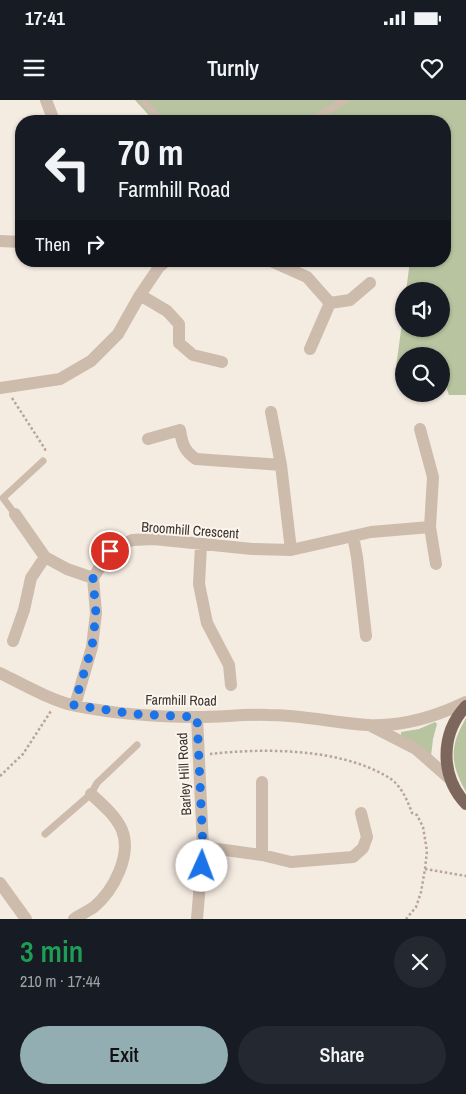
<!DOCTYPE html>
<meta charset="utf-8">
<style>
body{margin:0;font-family:"Archivo Narrow",sans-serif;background:#242831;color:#f1f3f6;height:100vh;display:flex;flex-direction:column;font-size:19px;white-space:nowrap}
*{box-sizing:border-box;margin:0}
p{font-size:16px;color:#9ea1a6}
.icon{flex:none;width:28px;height:28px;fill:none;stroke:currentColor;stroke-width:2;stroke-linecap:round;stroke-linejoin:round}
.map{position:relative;height:819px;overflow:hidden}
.details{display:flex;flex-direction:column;background:#171b24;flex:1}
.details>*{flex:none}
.banner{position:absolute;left:15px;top:15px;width:436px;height:152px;border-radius:20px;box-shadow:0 1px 4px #0004;background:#171b24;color:#f1f3f6;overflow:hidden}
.tools{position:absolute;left:395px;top:182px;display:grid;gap:10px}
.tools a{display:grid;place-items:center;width:55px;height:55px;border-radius:50%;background:#171b24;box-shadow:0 1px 4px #0004;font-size:25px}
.pin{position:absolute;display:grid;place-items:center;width:42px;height:42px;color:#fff;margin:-21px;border:2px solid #fff;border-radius:50%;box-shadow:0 1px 5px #0007}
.me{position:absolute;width:55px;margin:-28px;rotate:2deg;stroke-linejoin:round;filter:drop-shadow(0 0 4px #0008)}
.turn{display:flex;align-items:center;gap:18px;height:105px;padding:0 20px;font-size:22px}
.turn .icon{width:65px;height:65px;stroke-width:2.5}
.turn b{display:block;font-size:35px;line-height:42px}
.then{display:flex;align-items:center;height:48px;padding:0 20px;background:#0003;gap:10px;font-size:19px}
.round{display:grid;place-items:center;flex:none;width:52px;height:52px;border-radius:26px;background:#242831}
.headline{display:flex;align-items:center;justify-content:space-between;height:85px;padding:0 20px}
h1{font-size:30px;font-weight:600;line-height:38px;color:#1e9e55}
.button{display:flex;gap:10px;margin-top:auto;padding:10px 20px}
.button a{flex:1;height:58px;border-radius:30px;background:#92aeb2;color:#111;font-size:20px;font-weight:600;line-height:58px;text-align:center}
.button a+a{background:#242831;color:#f1f3f6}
.status{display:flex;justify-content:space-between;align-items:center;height:35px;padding:0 25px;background:#171b24;direction:ltr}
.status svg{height:14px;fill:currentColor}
header{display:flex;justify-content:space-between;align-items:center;height:65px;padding:0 20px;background:#171b24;font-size:22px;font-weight:600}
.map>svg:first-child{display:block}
.green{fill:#b8c4a0}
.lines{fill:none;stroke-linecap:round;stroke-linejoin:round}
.path{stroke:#b9a596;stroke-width:2.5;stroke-dasharray:2.5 2.5;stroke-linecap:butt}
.service{stroke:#cdbbac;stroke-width:7}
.minor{stroke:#cdbbac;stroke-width:12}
.primary{stroke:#7d675c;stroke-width:12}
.route{stroke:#1a73e8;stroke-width:9;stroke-dasharray:0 16.2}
.labels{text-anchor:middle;stroke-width:4;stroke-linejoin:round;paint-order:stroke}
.street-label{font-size:14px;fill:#3b302b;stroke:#fbf5ee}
</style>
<div class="status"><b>17:41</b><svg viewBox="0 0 49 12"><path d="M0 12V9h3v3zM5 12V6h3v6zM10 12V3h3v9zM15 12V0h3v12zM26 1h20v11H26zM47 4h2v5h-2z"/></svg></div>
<header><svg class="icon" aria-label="menu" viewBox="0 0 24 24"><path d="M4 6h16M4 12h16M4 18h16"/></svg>Turnly<svg class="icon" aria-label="heart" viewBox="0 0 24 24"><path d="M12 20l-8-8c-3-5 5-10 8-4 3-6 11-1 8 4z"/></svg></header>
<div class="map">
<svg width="466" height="819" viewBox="0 0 466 819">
<rect width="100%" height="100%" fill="#f4ebe1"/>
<!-- green -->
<path class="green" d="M135,0h331v295h-17l-8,-21v-18h-37v18h-9l9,-65v20h37v-38h-35l4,-30h35v-140h-291z
M466,618v74c-16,-29 -17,-45 0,-74z
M435,622l2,2 -4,15 -2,17 -30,-21v-3l18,-3z"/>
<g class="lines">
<!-- path -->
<path class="path" d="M12,298l33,51v3
M210,654c53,-6 128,-6 176,22 14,7 21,23 26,37l5,2 6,12 4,24 -2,18 -4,23 -5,15 -10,12
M0,676l23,-22 28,-43
M425,769l41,7"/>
<!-- service -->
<path class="service" d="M143,0l18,21
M300,21l14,-2 31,-19
M15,414l-12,-16 40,-37
M45,734l46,-40 6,-11 40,-38"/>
<!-- minor -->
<path class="minor" d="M46,0l8,21
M0,141l21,1
M271,161l36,16 23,26
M140,195l27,16 12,13v19l14,12 29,7
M310,249l20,-46 20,-3 20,-17
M0,288l60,-9 31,-18 27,-27 22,-39 19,-28 7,-6
M271,312l10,53 10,85
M420,329l13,48 -3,50 6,37
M148,339l32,-9c2,13 4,21 16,29l85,6
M15,414l30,43 22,12 26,9
M353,436l4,21 9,79
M201,445l-2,39 8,39 22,42 2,20
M13,541l11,-31 7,-32 14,-21
M0,573c22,11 52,28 76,33 40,8 81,11 121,11 24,0 48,-3 72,-2 33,0 66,8 98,10 35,2 68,-8 99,-23
M75,605l17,-58 4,-34 -3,-35 17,-27 22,-11 22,-1 98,10 39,1 80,-18 59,-5
M197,617l6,130 -6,72
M369,625l47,24 34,30
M203,747l59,8 29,7 62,-5 10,-9 4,-11 -6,-24
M262,755v-73
M0,783l26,36
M74,819c6,-4 14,-8 20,-12 20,-17 38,-52 28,-77 -6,-14 -20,-26 -31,-36"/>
<!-- primary -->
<path class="primary" d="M466,606c-26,28 -26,70 0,98"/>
</g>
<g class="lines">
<!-- route -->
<path class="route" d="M110,451l-17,27 3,36 -4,33 -18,58 60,9 63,3 6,131 -1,18"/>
</g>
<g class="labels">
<!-- street labels -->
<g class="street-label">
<text transform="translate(190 430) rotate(4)" y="5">Broomhill Crescent</text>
<text transform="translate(181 600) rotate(1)" y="5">Farmhill Road</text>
<text transform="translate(184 674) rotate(-93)" y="5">Barley Hill Road</text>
</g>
</g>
</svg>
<div class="tools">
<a><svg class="icon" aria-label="sound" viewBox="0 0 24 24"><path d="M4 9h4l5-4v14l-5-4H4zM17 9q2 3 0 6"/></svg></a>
<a><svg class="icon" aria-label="search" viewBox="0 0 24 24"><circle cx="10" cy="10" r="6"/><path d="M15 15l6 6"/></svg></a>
</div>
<div class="pin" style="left:110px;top:451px;background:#d93025"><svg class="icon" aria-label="arrive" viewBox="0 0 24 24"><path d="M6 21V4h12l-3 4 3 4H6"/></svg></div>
<svg class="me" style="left:202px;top:766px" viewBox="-20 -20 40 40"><circle r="19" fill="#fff"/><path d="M0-13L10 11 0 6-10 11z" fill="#1a73e8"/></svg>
<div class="banner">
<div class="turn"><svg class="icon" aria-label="left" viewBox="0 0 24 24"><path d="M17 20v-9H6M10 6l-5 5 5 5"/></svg><div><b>70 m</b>Farmhill Road</div></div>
<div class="then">Then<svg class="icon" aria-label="right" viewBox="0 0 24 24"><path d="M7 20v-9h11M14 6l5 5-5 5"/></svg></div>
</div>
</div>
<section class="details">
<div class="headline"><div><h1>3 min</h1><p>210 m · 17:44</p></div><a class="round"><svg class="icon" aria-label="close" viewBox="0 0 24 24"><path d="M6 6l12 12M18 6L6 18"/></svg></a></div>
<div class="button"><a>Exit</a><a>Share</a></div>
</section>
